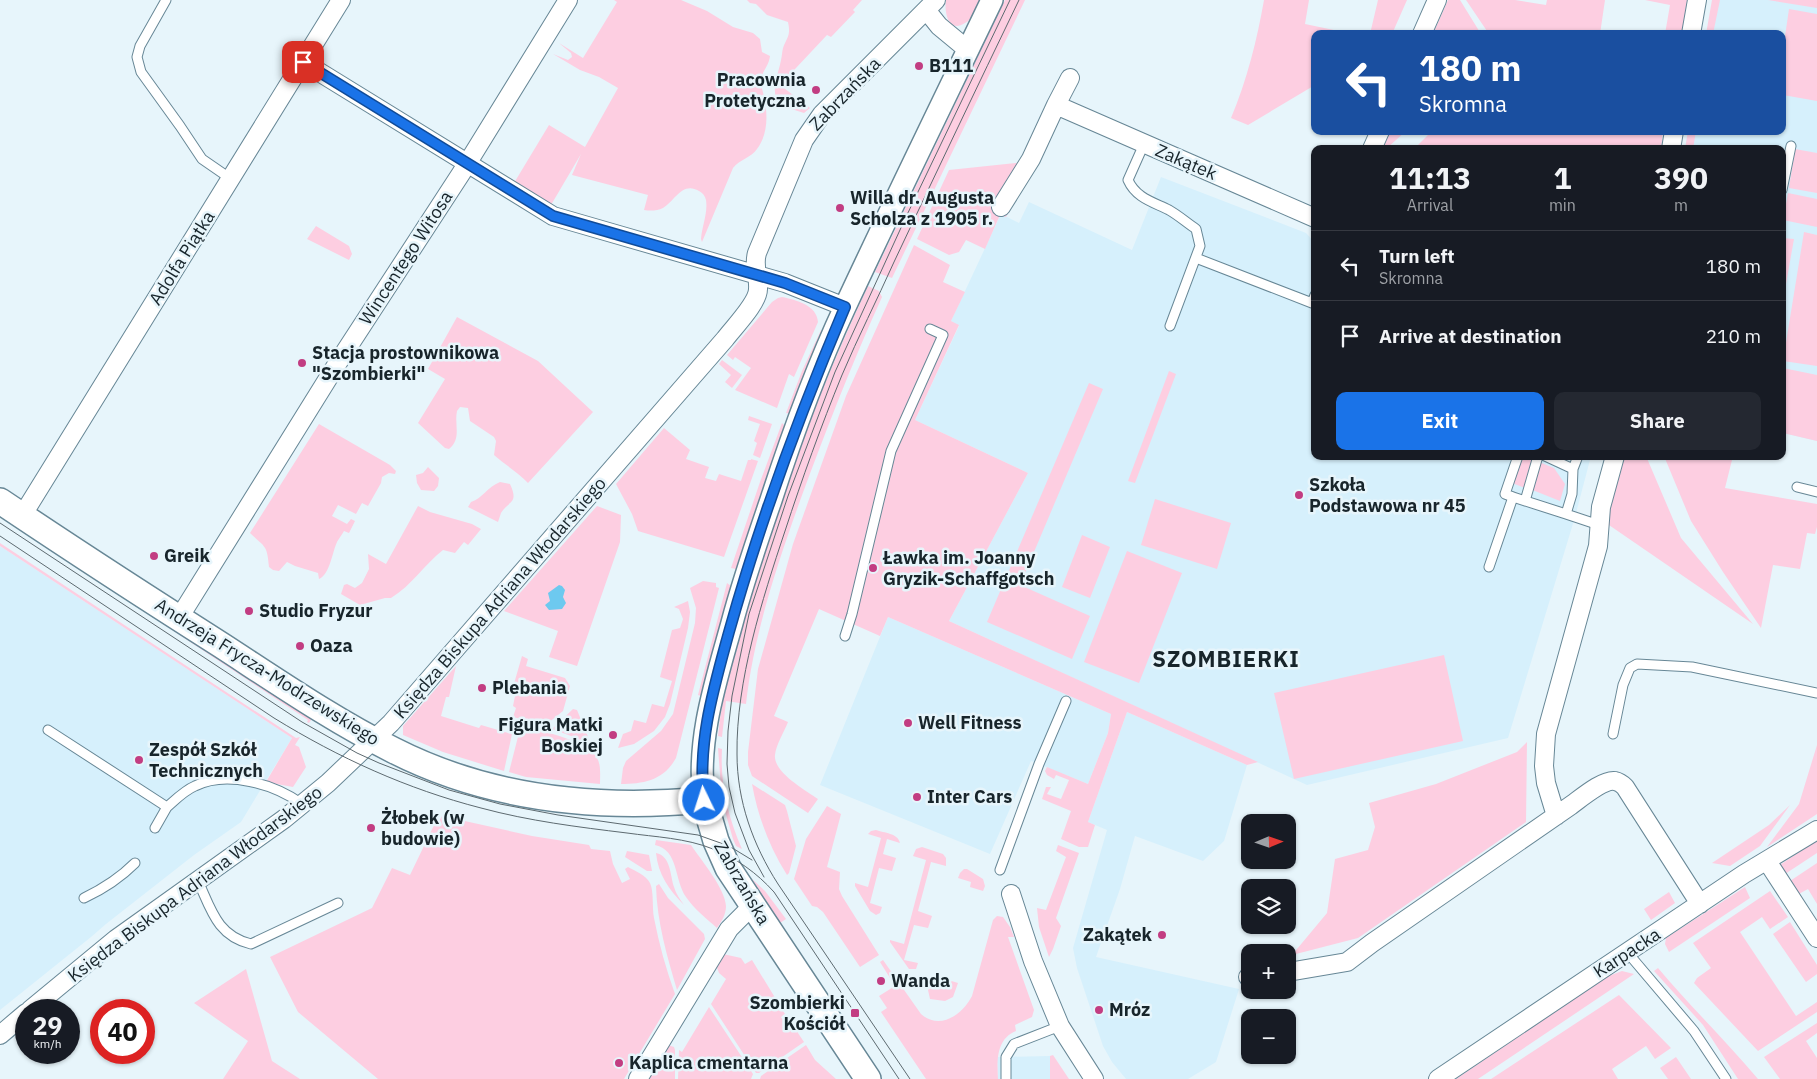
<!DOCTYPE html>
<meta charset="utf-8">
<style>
body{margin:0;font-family:"IBM Plex Sans",sans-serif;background:#242831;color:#f1f3f6;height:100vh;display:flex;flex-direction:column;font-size:19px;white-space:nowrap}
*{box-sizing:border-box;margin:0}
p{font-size:16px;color:#9ea1a6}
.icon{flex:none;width:28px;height:28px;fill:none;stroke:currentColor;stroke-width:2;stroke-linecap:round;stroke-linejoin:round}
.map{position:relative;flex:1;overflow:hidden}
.sheet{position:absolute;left:1311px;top:145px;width:475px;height:315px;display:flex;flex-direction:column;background:#171b24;border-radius:10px;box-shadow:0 1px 4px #0004}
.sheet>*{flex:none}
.top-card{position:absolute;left:1311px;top:30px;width:475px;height:105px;border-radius:10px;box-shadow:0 1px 4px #0004;background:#1a4fa0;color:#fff;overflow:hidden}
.needle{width:32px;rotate:88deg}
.controls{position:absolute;left:1241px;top:814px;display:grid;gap:10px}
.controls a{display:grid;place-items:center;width:55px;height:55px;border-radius:10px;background:#171b24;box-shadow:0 1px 4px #0004;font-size:25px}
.speed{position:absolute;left:15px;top:999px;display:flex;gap:10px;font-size:25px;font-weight:700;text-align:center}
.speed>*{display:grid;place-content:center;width:65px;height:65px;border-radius:50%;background:#171b24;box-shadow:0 1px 4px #0004;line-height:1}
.speed small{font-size:12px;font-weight:400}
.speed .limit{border:8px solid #d22;background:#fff;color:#111}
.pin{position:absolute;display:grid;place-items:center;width:42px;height:42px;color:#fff;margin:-21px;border-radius:10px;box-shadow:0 2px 8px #0006}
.me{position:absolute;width:55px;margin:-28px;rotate:356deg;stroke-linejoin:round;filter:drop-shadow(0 0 4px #0008)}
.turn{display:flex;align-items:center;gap:18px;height:105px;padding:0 25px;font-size:22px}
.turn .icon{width:65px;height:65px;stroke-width:2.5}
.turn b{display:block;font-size:35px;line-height:42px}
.eta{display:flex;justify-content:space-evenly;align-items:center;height:85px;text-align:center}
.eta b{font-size:30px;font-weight:700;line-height:35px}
.primary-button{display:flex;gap:10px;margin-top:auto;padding:10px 25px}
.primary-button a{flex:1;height:58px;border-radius:10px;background:#1a73e8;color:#fff;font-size:20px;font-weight:700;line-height:58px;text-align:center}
.primary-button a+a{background:#242831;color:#f1f3f6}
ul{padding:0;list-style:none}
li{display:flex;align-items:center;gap:15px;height:70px;padding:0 25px;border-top:1px solid #363941}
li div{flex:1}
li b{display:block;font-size:19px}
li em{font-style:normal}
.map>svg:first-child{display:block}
.built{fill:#d6f0fc}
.green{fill:#fdcee1}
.water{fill:#6dc9ef}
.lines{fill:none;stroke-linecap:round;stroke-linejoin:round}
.service-casing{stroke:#678796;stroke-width:11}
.minor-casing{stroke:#678796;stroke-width:20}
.tertiary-casing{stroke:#678796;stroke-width:24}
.secondary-casing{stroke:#678796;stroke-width:28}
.service{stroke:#fff;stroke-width:9}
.minor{stroke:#fff;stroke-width:18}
.tertiary{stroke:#fff;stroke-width:21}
.secondary{stroke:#fff;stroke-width:25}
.tram{stroke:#5d6a70;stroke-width:1}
.route-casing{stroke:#114b97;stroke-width:12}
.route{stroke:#1a73e8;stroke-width:9}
.poi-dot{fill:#c23d82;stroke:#e7f5fb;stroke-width:2}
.labels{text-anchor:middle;stroke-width:5;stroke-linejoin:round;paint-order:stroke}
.poi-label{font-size:18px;font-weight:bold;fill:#18252b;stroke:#e7f5fb;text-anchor:start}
.street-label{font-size:18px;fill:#18252b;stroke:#e7f5fb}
.district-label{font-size:22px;font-weight:bold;letter-spacing:1px;fill:#18252b;stroke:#e7f5fb}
</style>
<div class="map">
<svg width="1817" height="1079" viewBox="0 0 1817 1079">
<rect width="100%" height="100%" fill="#e7f5fb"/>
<!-- built -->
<path class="built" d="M1715,0h102v441l-34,-8 -1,-284h-97l3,-18h94v-97h-74z
M1161,177l145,56 9,10v213h276l-16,61 -67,221 -201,47 -358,-164 79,-148 -113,-53 44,-94 -8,-5 50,-107 18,9 10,-21 103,48z
M0,546l292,192 -51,84 -47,33 -88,69 -15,13 -91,73z
M888,617l223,97 -3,19 -20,51 -57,-23 -41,93 -170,-69z
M1127,712l120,53 -23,76 -21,20 -68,-25 -15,53 -24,68 143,32 -23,73 -28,17h-62l-14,-17 -9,-16 -26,-78 -4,-20 34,-118 -19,-8z
M1050,1056v23h-52l-1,-22z"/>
<!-- green -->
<path class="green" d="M614,0h67l26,11 26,16 20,6 7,6 2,13 8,4c-1,9 -7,15 -9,22 -1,6 2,13 3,19 4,18 4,37 -7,52 -6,9 -17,10 -24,19l-31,74 -1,-3c1,-13 7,-26 5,-39 -1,-4 -3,-7 -7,-9 -17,-10 -24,10 -36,17 -6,3 -13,3 -19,2l4,-15 -76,-20 9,-21 -30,51 -37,-22 35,-58 36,22 33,-59 -19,-11 -19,-7 -27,-16 15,6 4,-3 -1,-4 -12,-10 24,15 34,-56z
M747,0h115l-9,10 2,2 -24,25 -4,-2 -47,50 30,23 -6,5 -25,-8c-9,-16 -1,-29 2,-45 1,-4 1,-8 2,-12 4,-11 8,-12 5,-26l-21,-7 -11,-11 -6,-1z
M946,0h34c-3,8 -7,19 -15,23 -17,11 -21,-12 -19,-23z
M1005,0h20l-133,278 -17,-6z
M1264,0h45l-4,24 48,10h-38v51l-67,40 -17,-7c16,-38 26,-78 33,-118z
M1378,0h29l-15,34h-22z
M1448,0h12l21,34h-48z
M1466,0h49l31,5 1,-5h58l-5,34h-111z
M1645,0h42l-5,34h-17l5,-29z
M1712,0h8l-7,34h-7z
M1768,0h49v8z
M1789,9l28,5v87l-34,-6v-45z
M1390,131h16l-20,18h-3z
M1432,131h231l-2,18h-247z
M1688,131h8l-3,18h-8z
M1795,149l22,4v40l-28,-5z
M1025,162l-10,38 -9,17 -6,-2 -15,34 -19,-9 -7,12 -10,3 -32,-16 32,-69z
M1788,193l29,6v28l-34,-7z
M316,226l33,20 3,8 -3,6 -42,-21z
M1804,232l13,3v131l-34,-5z
M1783,238l11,1 -11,62 -1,-63z
M914,245l36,20 -7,17 22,10 -14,29 8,4 -44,95 113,53 -79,148 309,141 -11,3 -120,-53 -39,110 7,3 -7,22h-9l-18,-8 10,-28 -29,-12 4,-12h5l-4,7 14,5 8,-19 -13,-5 -2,4 -7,-4 -2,-4 2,-4 41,17 20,-51 3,-19 -223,-97 -8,19 -61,-27 -45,107 14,6c-4,10 -12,23 -13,33 -2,17 30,35 43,44l-10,14 -56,-37 -4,-11v-13l10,-83 35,-125 53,-148z
M868,286l11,5 3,6c-30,66 -56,133 -81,201 -24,67 -47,135 -55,206l-20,-3 -4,36 -4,-1c4,-43 17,-86 29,-129 31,-110 73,-218 121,-321z
M782,297c14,3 35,8 36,25l-24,55 -5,-3 -12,34 -42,-18 16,-22 -16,-11 -2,3 -6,-5 45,-53 6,-4z
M457,317l81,44 55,51 -65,71c-10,-11 -23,-18 -34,-28l2,-14 -2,-4 -24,-16 -2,-13 -8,-1 -3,4c-3,14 5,27 -8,38l-4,-1 -27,-25 27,-44 -17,-10z
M821,330l2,2 -33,82 -4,-1 16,-42z
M722,360l20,15 -10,13 -7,-6 6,-7 -12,-11z
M1783,368l34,7v66l-34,-8z
M1169,371l7,3 -41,109 -7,-2z
M1089,383l14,6 -83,196 70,31 -18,43 -85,-37z
M749,416l23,8 -12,34 -7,-3 4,-12 -3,-2 6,-17 -12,-4z
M782,423l3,3 -49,143 -5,-1 29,-86z
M319,424l71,41 6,6 -1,3 -6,-1 -7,4 -1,6 -13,23 -6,-3 -6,11 -18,-9 -6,11 15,8 4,-5 4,2 -6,12 -5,-2c-2,4 -5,7 -7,11 -5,11 -7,32 -18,37l-1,-6 -23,-7 -8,-4 -8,9 -6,-1 -4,-3c-2,-22 -3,-19 -19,-34z
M664,428l26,22 -4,9 23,8 -4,11 11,3 3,-7 22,7 7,-21h3v-1l7,2 -34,96 -86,-26 -6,-17 -16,-30z
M1521,456l11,4 -7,28 -13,-5z
M1624,456h22l35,82 72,86 -147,-101z
M1664,456h69l-8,32 92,16v23l-2,7 -8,-1 -7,36 -27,-4 -12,63 -38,-56 -32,-51z
M1539,462l15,6 11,16 -5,17 -30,-12z
M428,467l11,11 -1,8 -4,5 -13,-1 -4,-7 -1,-8 7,-2z
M500,482l10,2c9,20 -1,16 -9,29 -1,3 -2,6 -3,9l-30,-15 3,-5c12,-4 16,-15 29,-20z
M1155,499l76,24 -14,46 -76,-24z
M418,506l12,6 42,12 9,5 -13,16 -4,-3 -9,11 -12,-3c-19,15 -31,35 -52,48h-6l-25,7 -19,-11 3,-9 3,-1 8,4 7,-5 7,-14 -1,-15 18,10z
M597,506l24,9 -1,27 -43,124 -28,-9 9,-26 -54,-20z
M0,514l313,203 -4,6 -2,-1 1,-2 -308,-204z
M1082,535l28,12 -20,51 -28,-11z
M0,543l296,195 4,-1 -5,8 4,2 7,20 -13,20 -27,-5 26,-44 -292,-192z
M1127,551l55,22 -43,110 -55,-21z
M703,581l13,2v4l3,1 -43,170c-12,22 -32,26 -55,26l2,-16 3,-7 35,-30 12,-17 22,-91 1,-15 -6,-20z
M727,583l4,3 -30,110 -3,-1z
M688,601l2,11 -2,16 -18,76 -5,13 -11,14 -20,13 -16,4 5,-14 8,-3 3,-11 12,3 6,-19 12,3 8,-26 -12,-4 12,-47 8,-2 3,-9 -4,-10 -5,-2z
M1444,655l19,86 -169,38 -20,-86z
M522,656l6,3 -2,7 39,12 5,8 -7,25 -15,12 -6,1 -29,-7 3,-9 -3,-2 2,-10 -4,-2z
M456,666l-7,31h-3l-5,19 38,12 2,-3 31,9 -8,37 -61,-19 -40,-17v-9z
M573,709l4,1 14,34 -2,2 -18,-10 -19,-7z
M524,727c19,5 66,13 74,33 3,7 2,16 2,24l-74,-7 -17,-5 11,-43z
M1527,742l-1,80 -168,116 -66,17 35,-42 8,-54 33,-9 7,-23 -6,-24 67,-19 81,-32z
M1817,745v69l-50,33 32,-43z
M718,748l4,1c-2,35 6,68 20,100l-6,-3 -3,-7 -11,-38z
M752,784l33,21 2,6 9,35 -7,27 -2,2c-18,-29 -29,-58 -35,-91z
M1790,805l-30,41 -30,20 -18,-3 57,-38z
M827,806l14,8 -14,53 13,5 -1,17 3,7 37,59 -19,12 -37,-55 -6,-5 -5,-1 -18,-27 12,-40z
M442,816l90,20 57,9 2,4 19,2 3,13 9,19 8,-4 -5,-10 3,-2c7,4 18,8 22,16 4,8 2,25 4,35 5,26 12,51 21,76l-51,85h-246l-80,-67 -28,-55 102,-49 20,-40 18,7 26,-54h3z
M876,830c8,3 22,3 24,13l-13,-4 -4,15 13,4 -4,13 -13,-3 -9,35 12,4 -2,6 -4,2 -6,-4 -15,-25v-3l13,4 13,-49 -13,-4 3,-3z
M656,840l35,5c10,15 34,43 35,61 0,8 -4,15 -9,22 -11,-10 -23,-19 -31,-31 -12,-17 -7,-47 -31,-52z
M1817,840v13l-35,23 -2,-11z
M1058,845l21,8 -23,65 5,8 -8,23 -4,8 -10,-30 -2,-19 9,2 20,-53 -10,-6z
M922,847l21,7 3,4v8l-15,-4 -13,49 14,5 -4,12 -14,-3 -10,35 14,3 -2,6h-7l-19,-27v-2l14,4 22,-84 -13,-4 3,-7z
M627,851l22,4 3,16h-5l-22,-14z
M656,853c15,3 14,22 18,34 2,7 6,12 10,18 -15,-15 -26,-31 -28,-52z
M1817,863v41l-9,-15 -13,7 -8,-13z
M964,869h3l16,10 2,7 -2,5 -13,-4 1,-5 -13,-4 2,-5z
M751,878l14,13 21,28 -6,4z
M659,884l9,14 36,36 1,5 -28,51c-10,-34 -20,-68 -21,-104z
M1745,887l5,11 -81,54 -4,-8 1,-6z
M1770,891l18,26 -18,12 -8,-12 -22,15 56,84 21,-14v10l-59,39 -64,-68 3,-5 14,-10 -18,-25z
M1669,892l6,11 -24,17 -7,-11z
M997,916l6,1 7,10 4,10h-6l26,73 -2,7 -17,8 1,6c-20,8 -19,30 -18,48h-72l-45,-67 6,-4 -8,-12 16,-10 -15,-24 3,-2 38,54c19,17 42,0 51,-18l21,-76z
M1790,922l27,43v9l-11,8 -33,-48z
M723,954l18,4 4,6 7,-4 33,54 -4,3 9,13 4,-3 10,15 -45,31h-3l-45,-69 15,-25 -7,-6 -3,-8z
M1658,968c32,38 68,73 100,111h-20l-35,-54 -49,-54z
M246,969l26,92 28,18h-77l25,-38 -54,-38z
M1622,971l12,3 -156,105h-22l150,-102z
M945,979l13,4 -5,14 -8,4 -15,-2 -2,-9 2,-8 13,3z
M1619,995l52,53 -16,11 -9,-13 -34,23 6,10h-127z
M709,1007l44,67 -2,5h-73l1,-29 3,2z
M1817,1023v10l-11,8 11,17v21h-37l-16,-22z
M668,1045l6,2 1,3v29h-30z
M806,1045l9,15 21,19h-76l1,-3z
M1053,1055l16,24h-19v-23z
M1676,1057l15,22h-23l-8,-11z"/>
<!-- water -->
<path class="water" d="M559,585l3,1 3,4 -2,7 3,6 -4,6 -13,1 -4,-5 5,-4 -2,-8z"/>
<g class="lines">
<!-- service casing -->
<g class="service-casing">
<path id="service" d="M166,0l-26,46 -3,11 4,15 39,54 22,33 29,20
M1144,144l-16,36c8,18 25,22 41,30 9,5 18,13 27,19l4,17 -30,80
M1782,190l9,-44
M1196,258l116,45 3,-8
M1545,456l28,13 -1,25 -6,20 33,11
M1573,469l5,-13
M1797,487l20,5
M1513,497l-8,-3 13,-38
M1525,501l13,-45
M1489,567l24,-70 53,17
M845,636l7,-22 39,-163 52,-116 -13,-6
M48,730l119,77c8,-7 18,-17 28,-21 32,-16 79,-2 107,18
M1613,734l10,-49 7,-17 7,-4 55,3 125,26
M155,828l12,-21
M1000,870l39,-106 27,-63
M198,881c13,28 19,55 53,63l87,-41
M84,898c19,-9 36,-20 51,-35
M1627,952l67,79 32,48
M1006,1079v-22l8,-13 46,-18"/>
</g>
<!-- minor casing -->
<g class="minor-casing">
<path id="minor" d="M927,11l12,15 29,24
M1422,34l15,-34
M1691,34l6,-34
M303,62l250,154 232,67 60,24
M1056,105l14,-27
M1372,149l8,-18
M1671,149l3,-18
M1001,207l30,-48 25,-54 259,113
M22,516l319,-516
M179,618l158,-254 125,-192 106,-172
M1556,816l-10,-33 -2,-17 2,-32 52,-188 3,-39 14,-51
M1767,861l50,77
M1011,894l22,67 27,65 34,53
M1288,972l59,-10 25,-19 198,-137c10,-7 33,-27 45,-25 5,1 7,3 10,6l75,117
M1248,977h2
M30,1010l86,-71 168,-120 44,-36 63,-60 334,-384c9,-12 33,-36 33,-50 1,-13 -5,-23 -1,-36l47,-113 18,-26 114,-114
M0,1035l26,-22
M638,1079l91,-150 23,-23
M1438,1079l306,-205 73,-44"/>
</g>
<!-- tertiary casing -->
<g class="tertiary-casing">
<path id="tertiary" d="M704,800c-8,-60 12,-119 28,-177 11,-42 25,-82 39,-123 21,-65 45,-131 74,-193 48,-103 98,-205 147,-307"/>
</g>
<!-- secondary casing -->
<g class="secondary-casing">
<path id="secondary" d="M0,501c73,49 147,97 221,144 57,37 112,75 172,105 98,50 204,60 311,50l12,41 12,27 140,211"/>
</g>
<!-- service -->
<use href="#service" class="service"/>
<!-- minor -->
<use href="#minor" class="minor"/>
<!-- tertiary -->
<use href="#tertiary" class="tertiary"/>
<!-- secondary -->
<use href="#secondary" class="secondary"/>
<!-- tram -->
<path class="tram" d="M0,523l302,199 55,31 22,10 70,27 51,14 58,11 140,20 31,11 23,14
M0,536l274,182c65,40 133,71 207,90 48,13 97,19 146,25 28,4 59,5 86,16 23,9 44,24 61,43l125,187
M764,877l-15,-27 -14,-37 -6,-26 -2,-23 1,-33 4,-35 17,-82 39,-118 47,-124 70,-153 105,-219
M910,1079l-132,-195c-25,-39 -41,-83 -41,-130 -1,-73 25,-154 48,-223 17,-52 36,-105 57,-156 16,-38 35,-75 52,-113 41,-87 83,-175 125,-262"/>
</g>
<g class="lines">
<!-- route casing -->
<g class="route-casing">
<path id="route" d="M303,62l250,154 232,67 60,24c-45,106 -85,214 -116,325 -15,55 -32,111 -25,168"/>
</g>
<!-- route -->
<use href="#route" class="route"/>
</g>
<!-- markers -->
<g class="poi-dot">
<circle cx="919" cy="66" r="5"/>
<circle cx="816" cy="90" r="5"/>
<circle cx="840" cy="208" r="5"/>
<circle cx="302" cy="363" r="5"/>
<circle cx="1299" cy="495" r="5"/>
<circle cx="154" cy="556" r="5"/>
<circle cx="873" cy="568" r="5"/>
<circle cx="249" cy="611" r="5"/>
<circle cx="300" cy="646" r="5"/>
<circle cx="482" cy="688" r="5"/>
<circle cx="908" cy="723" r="5"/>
<circle cx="613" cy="735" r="5"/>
<circle cx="139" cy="760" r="5"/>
<circle cx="917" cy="797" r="5"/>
<circle cx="371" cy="828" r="5"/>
<circle cx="1162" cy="935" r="5"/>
<circle cx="881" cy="981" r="5"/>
<circle cx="1099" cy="1010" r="5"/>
<rect x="850" y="1008" width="10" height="10" rx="2.5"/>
<circle cx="619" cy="1063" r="5"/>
</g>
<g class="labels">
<!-- poi labels -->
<g class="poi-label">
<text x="929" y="72">B111</text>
<text x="806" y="86" text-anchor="end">Pracownia<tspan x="806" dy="21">Protetyczna</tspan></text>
<text x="850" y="204">Willa dr. Augusta<tspan x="850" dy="21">Scholza z 1905 r.</tspan></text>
<text x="312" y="359">Stacja prostownikowa<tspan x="312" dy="21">"Szombierki"</tspan></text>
<text x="1309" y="491">Szkoła<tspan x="1309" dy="21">Podstawowa nr 45</tspan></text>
<text x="164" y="562">Greik</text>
<text x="883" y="564">Ławka im. Joanny<tspan x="883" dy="21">Gryzik-Schaffgotsch</tspan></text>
<text x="259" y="617">Studio Fryzur</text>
<text x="310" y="652">Oaza</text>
<text x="492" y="694">Plebania</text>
<text x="918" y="729">Well Fitness</text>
<text x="603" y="731" text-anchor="end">Figura Matki<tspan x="603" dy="21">Boskiej</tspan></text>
<text x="149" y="756">Zespół Szkół<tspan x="149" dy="21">Technicznych</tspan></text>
<text x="927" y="803">Inter Cars</text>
<text x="381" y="824">Żłobek (w<tspan x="381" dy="21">budowie)</tspan></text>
<text x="1152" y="941" text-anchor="end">Zakątek</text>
<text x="891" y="987">Wanda</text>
<text x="845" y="1009" text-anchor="end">Szombierki<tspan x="845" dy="21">Kościół</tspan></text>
<text x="1109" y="1016">Mróz</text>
<text x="629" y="1069">Kaplica cmentarna</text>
</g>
<!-- street labels -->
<g class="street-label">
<text transform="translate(845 94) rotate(-46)" y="6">Zabrzańska</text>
<text transform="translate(1186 162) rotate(23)" y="6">Zakątek</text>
<text transform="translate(182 258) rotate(-58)" y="6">Adolfa Piątka</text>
<text transform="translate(406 258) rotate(-57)" y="6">Wincentego Witosa</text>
<text transform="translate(500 598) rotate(-49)" y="6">Księdza Biskupa Adriana Włodarskiego</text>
<text transform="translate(267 672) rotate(32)" y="6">Andrzeja Frycza-Modrzewskiego</text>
<text transform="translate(742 883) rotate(60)" y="6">Zabrzańska</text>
<text transform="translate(195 884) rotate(-37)" y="6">Księdza Biskupa Adriana Włodarskiego</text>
<text transform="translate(1627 953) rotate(-33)" y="6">Karpacka</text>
</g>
<!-- district labels -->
<g class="district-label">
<text x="1226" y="667">SZOMBIERKI</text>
</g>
</g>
</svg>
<div class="controls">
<a><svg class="needle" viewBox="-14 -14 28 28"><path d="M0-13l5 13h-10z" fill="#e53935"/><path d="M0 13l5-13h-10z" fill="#9ea1a6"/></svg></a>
<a><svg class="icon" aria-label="layers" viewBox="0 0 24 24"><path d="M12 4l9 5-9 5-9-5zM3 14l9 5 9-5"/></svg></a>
<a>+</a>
<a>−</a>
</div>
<div class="speed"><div>29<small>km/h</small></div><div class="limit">40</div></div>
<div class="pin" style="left:303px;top:62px;background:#d93025"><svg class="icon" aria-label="arrive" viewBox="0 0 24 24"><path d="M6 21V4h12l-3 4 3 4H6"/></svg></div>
<svg class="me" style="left:704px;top:800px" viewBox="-20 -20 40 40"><circle r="17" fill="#1a73e8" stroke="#fff" stroke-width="3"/><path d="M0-11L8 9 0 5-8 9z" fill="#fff"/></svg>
<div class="top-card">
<div class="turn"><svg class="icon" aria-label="left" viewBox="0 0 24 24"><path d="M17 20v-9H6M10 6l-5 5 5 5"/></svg><div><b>180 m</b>Skromna</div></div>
</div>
<section class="sheet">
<div class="eta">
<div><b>11:13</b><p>Arrival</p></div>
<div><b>1</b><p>min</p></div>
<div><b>390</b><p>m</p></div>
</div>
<ul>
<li><svg class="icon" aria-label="left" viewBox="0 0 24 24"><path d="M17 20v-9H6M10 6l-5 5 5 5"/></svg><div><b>Turn left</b><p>Skromna</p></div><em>180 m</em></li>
<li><svg class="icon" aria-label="arrive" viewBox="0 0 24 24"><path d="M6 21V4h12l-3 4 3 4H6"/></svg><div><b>Arrive at destination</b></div><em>210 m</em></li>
</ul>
<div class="primary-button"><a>Exit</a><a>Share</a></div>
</section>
</div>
